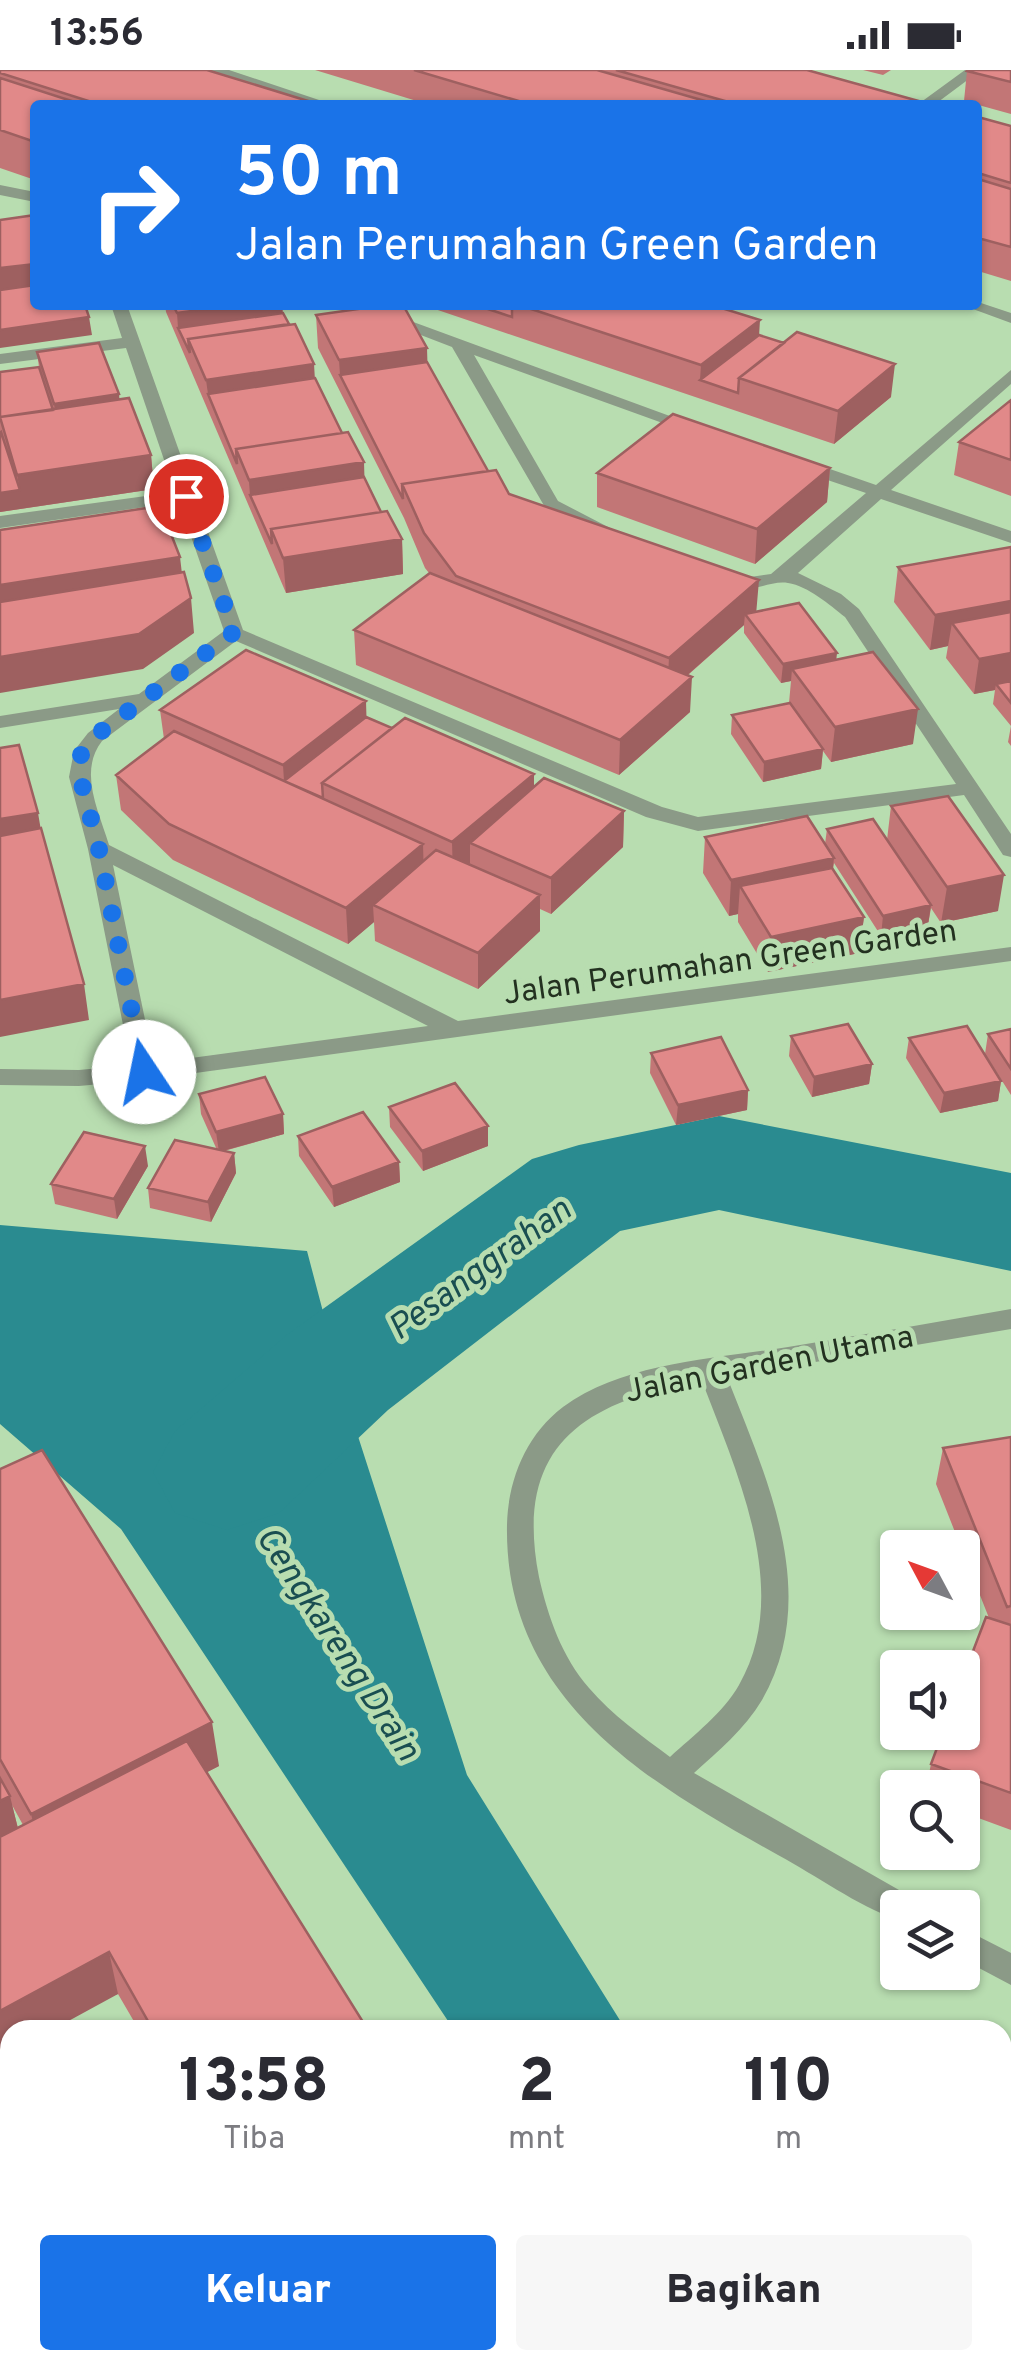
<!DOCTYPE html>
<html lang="id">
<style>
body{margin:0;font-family:Overpass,sans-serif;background:#f7f7f7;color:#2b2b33;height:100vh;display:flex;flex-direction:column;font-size:38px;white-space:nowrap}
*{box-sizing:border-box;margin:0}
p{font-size:32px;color:#7c7c81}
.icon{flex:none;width:55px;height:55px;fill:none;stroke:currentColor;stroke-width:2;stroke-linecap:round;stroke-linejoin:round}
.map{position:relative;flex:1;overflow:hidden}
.details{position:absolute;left:0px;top:1950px;width:1012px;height:350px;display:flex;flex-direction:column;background:#fff;border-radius:30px 30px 0 0;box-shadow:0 2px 8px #0004}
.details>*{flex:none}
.guide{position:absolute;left:30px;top:30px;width:952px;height:210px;border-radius:10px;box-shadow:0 2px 8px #0004;background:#1a73e8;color:#fff;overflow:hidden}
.needle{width:65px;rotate:311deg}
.buttons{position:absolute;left:880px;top:1460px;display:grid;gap:20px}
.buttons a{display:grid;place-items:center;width:100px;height:100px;border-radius:10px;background:#fff;box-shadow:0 2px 8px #0004;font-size:50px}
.pin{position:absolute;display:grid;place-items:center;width:85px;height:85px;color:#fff;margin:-42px;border:5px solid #fff;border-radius:50%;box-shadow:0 2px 10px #0007}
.me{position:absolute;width:110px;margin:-55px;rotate:349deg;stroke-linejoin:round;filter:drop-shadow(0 0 8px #0008)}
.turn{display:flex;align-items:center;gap:35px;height:210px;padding:0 40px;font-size:45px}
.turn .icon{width:130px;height:130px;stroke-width:2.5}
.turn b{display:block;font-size:70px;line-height:85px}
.eta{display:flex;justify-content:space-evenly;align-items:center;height:170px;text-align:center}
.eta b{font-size:60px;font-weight:800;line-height:70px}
.button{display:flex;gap:20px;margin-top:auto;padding:20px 40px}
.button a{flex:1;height:115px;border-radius:10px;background:#1a73e8;color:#fff;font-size:40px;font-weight:800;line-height:115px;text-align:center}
.button a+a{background:#f7f7f7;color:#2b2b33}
.status{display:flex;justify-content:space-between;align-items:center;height:70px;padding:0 50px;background:#fff;direction:ltr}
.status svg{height:28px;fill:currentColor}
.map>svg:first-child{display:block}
.water{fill:#2a8b90}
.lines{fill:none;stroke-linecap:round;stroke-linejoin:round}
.river{fill:#2a8b90;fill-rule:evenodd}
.minor{fill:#8b9a87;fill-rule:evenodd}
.wall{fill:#c27676;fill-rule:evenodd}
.shaded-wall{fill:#9e6060}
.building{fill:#e18989;stroke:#9e6060;stroke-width:2.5}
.route{stroke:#1a73e8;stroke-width:18;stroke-dasharray:0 32.4}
.labels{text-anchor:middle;stroke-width:10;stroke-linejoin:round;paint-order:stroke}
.street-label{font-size:32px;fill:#233120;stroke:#b8ddb0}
.water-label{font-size:35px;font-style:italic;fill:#194e51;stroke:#b8ddb0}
</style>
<div class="status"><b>13:56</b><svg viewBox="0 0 49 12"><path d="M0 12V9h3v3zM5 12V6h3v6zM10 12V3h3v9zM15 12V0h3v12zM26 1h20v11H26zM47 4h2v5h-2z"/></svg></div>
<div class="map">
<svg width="1011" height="2300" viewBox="0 0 1011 2300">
<rect width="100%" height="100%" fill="#b8ddb0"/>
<!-- water -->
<path class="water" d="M0,1155l307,26 39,148 121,376 159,255h-172l-333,-501 -121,-105z
M1003,2223l8,4v73h-226l-15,-10h232z"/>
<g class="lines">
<!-- river -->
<path class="river" d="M719,1046l292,57v98l-292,-61 -99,21 -232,179 -109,103 -52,17 -52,-17 -22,-41 22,-41 113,-97 244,-175 47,-14z"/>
<!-- minor -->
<path class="minor" d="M207,0h22l105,35h-22z
M965,0h16l-47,35h-17z
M0,115l35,7v10l-35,-7z
M978,232l33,11v10l-49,-18z
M111,235h16l116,325 419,177 36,10 258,-33 -111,-167c-15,-12 -37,-31 -57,-34 -21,-4 -42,18 -71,-6l10,-6 23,6 21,-3 95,-81 -74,-25v-8h12l72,25 135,-115v14l-120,106 120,41v12l-130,-44 -83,74 43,21 18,15 152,225v23l-8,-2 -39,-60 -266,36 -52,-14 -410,-176 -134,100c-24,31 -3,70 7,104l349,176 553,-74v14l-867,119 -65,6 -79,-1v-16l79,1 52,-5 -43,-216 -19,-72 5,-26 14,-18 31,-24 -119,19v-12l139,-22 85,-63 -45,-129 -179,26v-12l175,-24 -49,-144 -126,16v-10l122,-16zM113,795l315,161 -274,37z
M343,235h24l341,125 -3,4h-12l-219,-79 84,146 52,27 -9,6 -7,-2 -48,-23 -94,-162z
M1011,1239v20l-284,48c40,102 95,218 35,323 -17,29 -44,51 -68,73l219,125 4,10h-19v12c-42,-15 -81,-44 -120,-65 -133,-74 -274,-157 -271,-330 1,-45 19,-90 56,-118 62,-45 152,-48 225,-60 74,-12 149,-25 223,-38zM702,1311c34,90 91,210 37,304 -16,28 -45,50 -69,72 -28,-21 -58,-42 -81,-69 -27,-31 -41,-71 -50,-111 -26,-132 46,-176 163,-196z
M962,1858l49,25v32l-49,-26z"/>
</g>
<!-- wall -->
<path class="wall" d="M0,0l321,35h-286v75l-35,-12z
M315,0h492l126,35h-503z
M863,0h28l-8,5z
M1011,0v44l-47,-13 3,-30z
M978,47l33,9v155l-33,-10z
M165,235h117l1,8 98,199 21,27 1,35 -117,19 -120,-281z
M423,235h289l47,30 132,62 -57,47z
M316,245l111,33v14l61,109 21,23 247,117 80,49 77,84 -82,18 -8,-11 -2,18 -58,13 -32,-48 1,-19 57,-12 2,-22 -10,2 -37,-50v-8l-56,50 2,37 -71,63 -263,-110 -2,-35 75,-57 -4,-5 -21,-50 -86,-170z
M37,282l82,42v6l32,55 3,34 -154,23v-140l39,-5z
M1011,330v96l-57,-21 5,-33z
M830,398l-3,34 -72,62 -158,-57v-34z
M1011,477v199l-3,-4 3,-16 -18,-22 2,-14 -21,4 -28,-36 2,-12 -18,4 -36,-48 4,-35z
M366,631v16l26,11 142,46v12l90,25 -1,36 -72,67 -11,-5v22l-62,58 -103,-48 -1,-19 -26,22 -175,-84 -52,-50 -5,-35 48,-36 -4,-29z
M891,736l107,105 -57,12 -10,-15 -3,17 -47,11 -47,-73 -1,6 31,48 -5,36 -91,19 -30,-50v-8l-9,2 -26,-43 2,-36 120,7 2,-15 60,11z
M1011,959v66l-26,-41 3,-20z
M791,966l81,28 -3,20 -57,13 -23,-41z
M909,968l92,43 -3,20 -58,12 -34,-55z
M651,983l97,37 -1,20 -71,15 -26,-52z
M199,1024l84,20 1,20 -60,17 10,2 2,20 -25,49 -61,-14 -2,-20 69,-38 -16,-36z
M389,1037l99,19v20l-65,25 -33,-44z
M298,1066l101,26 1,20 -66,25 -35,-51z
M148,1096l-31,53 -62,-15 -4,-20z
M1011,1367v393l-49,-18v-24h-36l5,-24 58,-146 -53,-134 7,-36z
M0,1399l219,297 -12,6 161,258h-229l-21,-36 -108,36v23l-10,5zM12,1735l11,20 -5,3z
M324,2290h187l6,10h-189z"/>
<!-- shaded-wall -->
<path class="shaded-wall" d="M35,194v33l-35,4v-33z
M235,235h47l2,26 -106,-3 -1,-15z
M89,247l3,18 -92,13v-18z
M760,250l-2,33 -58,27 1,-15z
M427,278l1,33 -88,-6 -1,-15z
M314,294l2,33 -108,-3 -2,-14z
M895,294l-4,33 -57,47 4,-33z
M119,324l3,34 -66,-10 -2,-14z
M151,385l3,34 -154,23v-19l20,-3 -3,-15z
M364,392l1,34 -115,-1 -1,-13 -7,-18z
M830,398l-3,34 -72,62 2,-35z
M402,469l1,35 -117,19 -3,-35z
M180,487l4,34 -184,30v-36z
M759,510l-3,35 -11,-1 -1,11 -77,68 2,-35z
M191,528l3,35 -51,36 -143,24v-36z
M1011,531v33l-59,-11 -4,23 -18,4 5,-35z
M837,583l-2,19 -43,-3 -1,12 -10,2 2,-19z
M1011,583v34l-15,-3 -1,6 -21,4 5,-35z
M692,607l-2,35 -71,63 1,-35z
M366,631l1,35 -83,45 -1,-16z
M918,639l-5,35 -82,18 4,-35z
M823,679l-2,20 -58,13 1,-20z
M534,704v35l-64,34v20l-17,14 -1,-35z
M624,741l-1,36 -72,67v-36z
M38,743l6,35 -44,8v-37z
M423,774l1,36 -51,25 1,17 -26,22 -2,-36z
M834,788l-4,36 -90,-8 -2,28 -9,2 2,-36z
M1004,805l-6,36 -57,12 6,-36z
M540,825v36l-62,58v-36z
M931,835l-3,20 -47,11 2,-20z
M864,847l-5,36 -91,19 3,-35z
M84,914l5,36 -89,17v-37z
M872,994l-3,20 -57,13 2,-20z
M1001,1011l-3,20 -58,12 4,-20z
M748,1020l-1,20 -71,15 2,-20z
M283,1044l1,20 -65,18 -3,-20z
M488,1056v20l-65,25 -1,-20z
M145,1076l3,20 -31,53 -3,-20z
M234,1083l2,20 -25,49 -3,-20z
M399,1092l1,20 -66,25 -2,-20z
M212,1652l7,44 -177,92 -11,-44z
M10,1726l8,33 -18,10v-38z
M109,1882l9,42 -66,36h-42v23l-10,5v-47z"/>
<!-- building -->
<path class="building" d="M0,0h207l114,35h-220l-101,-32z
M414,0h183l122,35h-187z
M616,0h191l126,35h-194z
M968,0h43v12l-44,-11z
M0,8l84,27h-49v37l-35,-12z
M978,47l33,9v57l-33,-10z
M978,109l33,10v58l-33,-9z
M35,145v49l-35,4v-48z
M35,215v20h50l4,12 -89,13v-40z
M173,235h62l-58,8z
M386,235h17l24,43 -88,12 -23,-45z
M476,235h36v12z
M519,235h193l48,15 -59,45z
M283,243l6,11 -101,15 2,14 -12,-25z
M295,254l19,40 -108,16 -18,-41z
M797,262l98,32 -57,47 -99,-33z
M759,265l25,8 -45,35 -1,15 -38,-13z
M99,273l20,51 -65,10 -17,-52z
M427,292l61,109 -86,13 1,15 -63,-124z
M39,297l14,43 -53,7v-45z
M315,308l27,55 -106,16 1,15 -29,-70z
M129,328l22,57 -134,20 -17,-58z
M1011,330v60l-52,-18z
M673,344l157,54 -73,61 -160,-56z
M1,362l19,58 -20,3v-60z
M348,362l16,30 -115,18 -13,-31z
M496,400l13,24 250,86 -90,78 -213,-82 -32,-43 -22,-49z
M364,407l17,35 -110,17 1,15 -22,-49z
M160,436l20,51 -180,28v-55z
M387,441l15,28 -119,19 -12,-29z
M1011,477v54l-76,14 -37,-48z
M184,502l7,26 -52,36 -139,23v-55z
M430,503l262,104 -72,63 -266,-110z
M799,533l38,50 -54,11 -38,-50z
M1011,542v41l-32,6 -27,-36z
M246,580l120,51 -83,64 -123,-55z
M873,582l45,57 -83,18 -43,-58z
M1011,611v22l-15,-19z
M790,633l33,46 -59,13 -32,-47z
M366,647l26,11 -70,55 1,15 -39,-17z
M405,648l129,56 -82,68 -130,-59z
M174,661l249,113 -77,64 -177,-84 -53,-49z
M19,675l19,68 -38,6v-71z
M544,708l80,33 -73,67 -81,-35z
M948,726l56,79 -57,12 -56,-81z
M807,746l27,42 -103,22 -26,-43z
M873,749l58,86 -48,11 -56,-87z
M41,758l43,156 -84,16v-164z
M436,780l104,45 -62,58 -105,-48z
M832,798l32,49 -93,20 -31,-51z
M848,954l24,40 -58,13 -23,-41z
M967,956l34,55 -57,12 -35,-55z
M1011,959v40l-23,-35z
M721,967l27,53 -70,15 -27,-52z
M265,1007l18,37 -67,18 -17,-38z
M455,1013l33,43 -66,25 -33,-44z
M363,1042l36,50 -67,25 -34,-51z
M84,1062l61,14 -31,53 -63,-15z
M175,1070l59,13 -26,49 -60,-14z
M1011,1367v169l-4,1 -64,-159z
M42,1380l170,272 -181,92 -31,-55v-290z
M986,1547l25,8v168l-80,-29 12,-32h19v-52z
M187,1671l181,289h-215l-44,-78 -109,59v-174z
M0,1708l10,18 -10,5z
M10,2239v51h222l6,10h-238v-55z
M334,2290h177l6,10h-177z"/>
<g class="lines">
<!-- route -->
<path class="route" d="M144,1002l-45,-223 -19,-72 1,-22 14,-19 139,-104 -48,-136"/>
</g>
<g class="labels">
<!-- street labels -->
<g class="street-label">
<text transform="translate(730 891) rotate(-8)" y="11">Jalan Perumahan Green Garden</text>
<text transform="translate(769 1293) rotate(-11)" y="11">Jalan Garden Utama</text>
</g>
<!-- water labels -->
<g class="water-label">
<text transform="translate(479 1198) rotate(-36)" y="12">Pesanggrahan</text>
<text transform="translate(339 1573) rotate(57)" y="12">Cengkareng Drain</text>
</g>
</g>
</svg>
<div class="buttons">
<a><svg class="needle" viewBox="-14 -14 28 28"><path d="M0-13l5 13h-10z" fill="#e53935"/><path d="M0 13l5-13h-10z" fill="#7c7c81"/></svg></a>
<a><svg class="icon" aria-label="sound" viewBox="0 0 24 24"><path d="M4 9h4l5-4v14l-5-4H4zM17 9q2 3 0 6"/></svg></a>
<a><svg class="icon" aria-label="search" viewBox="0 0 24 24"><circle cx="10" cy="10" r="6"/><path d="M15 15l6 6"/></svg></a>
<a><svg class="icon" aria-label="layers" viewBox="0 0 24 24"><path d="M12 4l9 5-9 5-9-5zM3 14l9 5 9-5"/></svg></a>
</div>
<div class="pin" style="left:186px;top:426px;background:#d93025"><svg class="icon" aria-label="arrive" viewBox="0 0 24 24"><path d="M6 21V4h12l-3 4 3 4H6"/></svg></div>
<svg class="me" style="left:144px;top:1002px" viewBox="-20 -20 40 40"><circle r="19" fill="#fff"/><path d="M0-13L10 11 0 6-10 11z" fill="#1a73e8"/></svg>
<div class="guide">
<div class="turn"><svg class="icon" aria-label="right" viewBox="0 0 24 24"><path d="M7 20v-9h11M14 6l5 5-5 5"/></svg><div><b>50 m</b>Jalan Perumahan Green Garden</div></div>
</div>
<section class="details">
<div class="eta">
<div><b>13:58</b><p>Tiba</p></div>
<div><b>2</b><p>mnt</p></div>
<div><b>110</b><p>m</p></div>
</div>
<div class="button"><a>Keluar</a><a>Bagikan</a></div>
</section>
</div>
